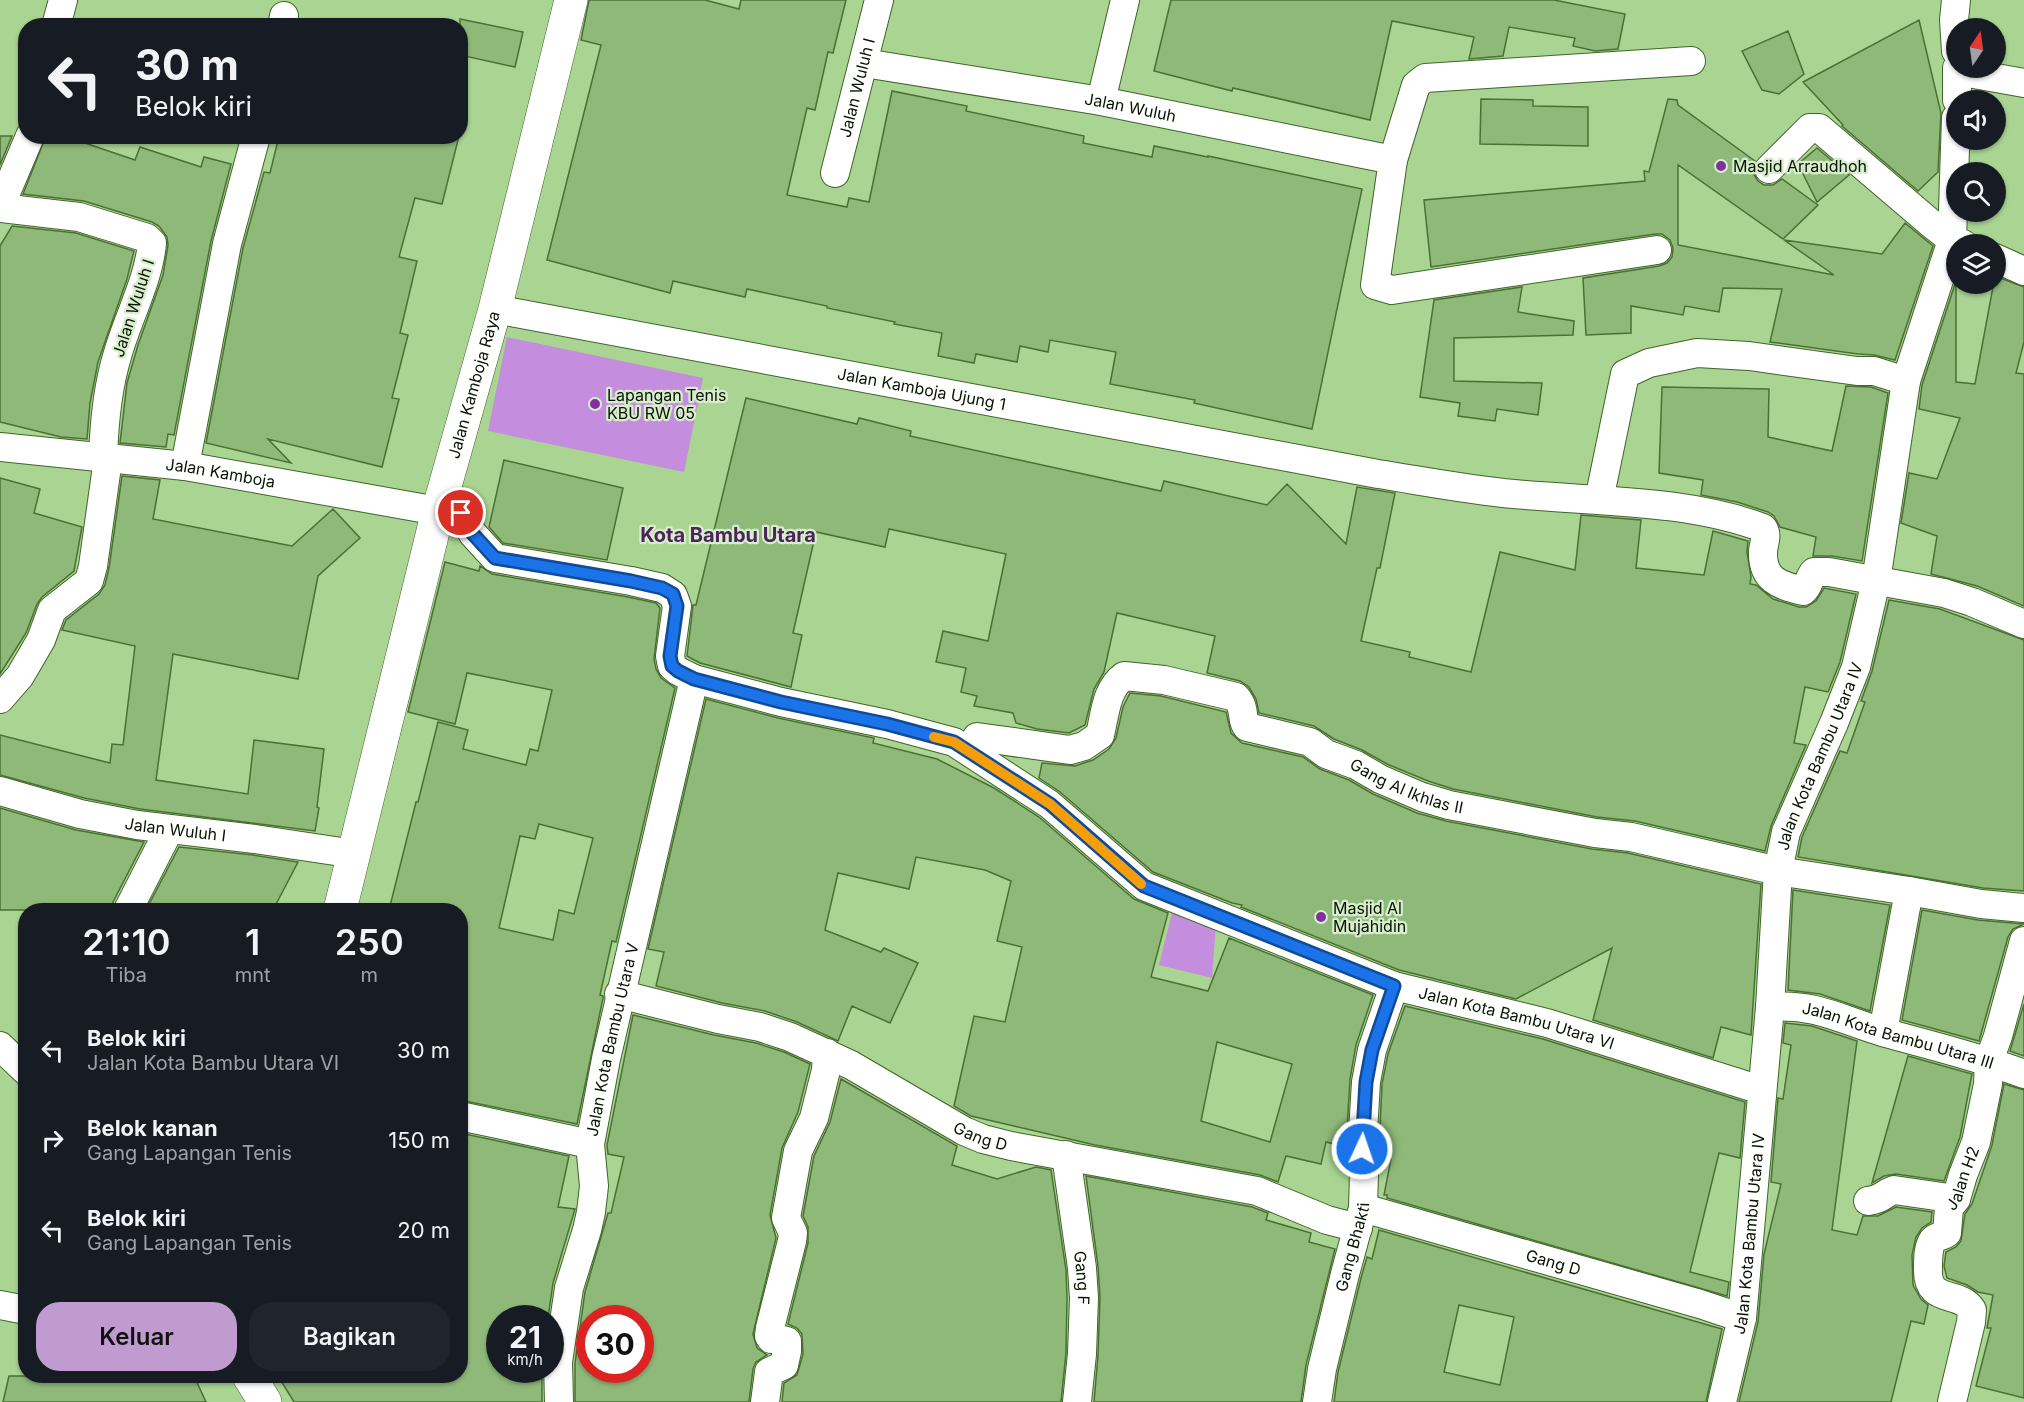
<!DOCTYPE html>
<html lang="id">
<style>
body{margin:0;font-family:Inter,sans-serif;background:#20242c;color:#f1f3f6;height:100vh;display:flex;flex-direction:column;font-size:22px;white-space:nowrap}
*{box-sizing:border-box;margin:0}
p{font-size:20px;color:#9ea1a6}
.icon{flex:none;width:33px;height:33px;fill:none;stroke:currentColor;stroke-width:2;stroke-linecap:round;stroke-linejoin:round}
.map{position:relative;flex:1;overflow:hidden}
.sheet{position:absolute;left:18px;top:903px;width:450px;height:480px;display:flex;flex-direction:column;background:#171b24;border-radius:24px;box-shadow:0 2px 4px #0004}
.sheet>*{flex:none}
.guide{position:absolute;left:18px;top:18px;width:450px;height:126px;border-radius:24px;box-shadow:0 2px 4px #0004;background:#171b24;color:#f1f3f6;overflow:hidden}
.needle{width:39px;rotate:13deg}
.tools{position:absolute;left:1946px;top:18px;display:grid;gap:12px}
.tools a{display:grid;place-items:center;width:60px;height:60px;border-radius:50%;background:#171b24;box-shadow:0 2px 4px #0004;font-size:30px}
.speed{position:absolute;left:486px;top:1305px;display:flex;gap:12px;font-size:30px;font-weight:700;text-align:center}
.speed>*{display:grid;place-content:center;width:78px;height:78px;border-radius:50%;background:#171b24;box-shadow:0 2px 4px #0004;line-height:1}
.speed small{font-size:15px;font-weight:400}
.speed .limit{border:9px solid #d22;background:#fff;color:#111}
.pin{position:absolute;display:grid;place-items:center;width:51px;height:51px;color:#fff;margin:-26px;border:3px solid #fff;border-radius:50%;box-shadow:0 2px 6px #0007}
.me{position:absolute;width:66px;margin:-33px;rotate:3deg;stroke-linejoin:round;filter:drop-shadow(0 0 4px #0008)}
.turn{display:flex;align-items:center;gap:21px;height:126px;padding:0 18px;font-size:27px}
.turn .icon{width:78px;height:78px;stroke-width:2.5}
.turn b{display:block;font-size:42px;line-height:51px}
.eta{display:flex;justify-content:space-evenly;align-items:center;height:102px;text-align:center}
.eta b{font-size:36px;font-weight:600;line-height:42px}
.button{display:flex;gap:12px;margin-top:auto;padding:12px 18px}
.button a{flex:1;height:69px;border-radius:24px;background:#bf9bcf;color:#111;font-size:24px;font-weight:600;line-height:69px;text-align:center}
.button a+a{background:#20242c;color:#f1f3f6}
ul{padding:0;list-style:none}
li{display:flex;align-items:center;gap:18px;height:90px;padding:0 18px}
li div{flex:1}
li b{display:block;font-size:22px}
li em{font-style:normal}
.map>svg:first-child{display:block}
.green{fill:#c58ddd}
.building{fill:#8fb979;stroke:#4a7033;stroke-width:1.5;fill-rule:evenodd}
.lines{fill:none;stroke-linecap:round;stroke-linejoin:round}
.minor-casing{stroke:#3f6528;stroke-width:30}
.tertiary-casing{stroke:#3f6528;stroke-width:34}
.minor{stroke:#fff;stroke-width:28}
.tertiary{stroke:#fff;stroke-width:33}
.route-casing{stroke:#114b97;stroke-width:15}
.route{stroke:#1a73e8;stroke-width:10}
.slow{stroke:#f59e0b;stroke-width:10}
.poi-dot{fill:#8130a0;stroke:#d7edcc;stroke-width:2}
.labels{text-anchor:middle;stroke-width:4.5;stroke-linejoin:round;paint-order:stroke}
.street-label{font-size:16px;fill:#061400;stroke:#d7edcc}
.poi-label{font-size:16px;fill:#061400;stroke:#d7edcc;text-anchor:start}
.quarter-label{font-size:20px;font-weight:bold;fill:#4b245a;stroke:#d7edcc}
</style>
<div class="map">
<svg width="2024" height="1402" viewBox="0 0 2024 1402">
<rect width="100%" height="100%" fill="#a9d492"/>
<!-- green -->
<path class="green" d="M507,337l196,41 -19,94 -196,-41z
M1173,909l43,14 -4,55 -53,-13z"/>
<!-- building -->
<path class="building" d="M589,0h116l34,9 2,-9h105l-13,53 -5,-1 -13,58 -8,-2 -20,87 60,12 2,-9 20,4 23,-111 75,15 -1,5 118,25 -1,7 69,14 2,-11 54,11v-1l154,33 -50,240 -118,-26 1,-3 -85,-16 6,-32 -66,-12 -2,12 -28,-6 -3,16 -41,-8 -2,9 -36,-7 4,-23 -48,-9 1,-2 -68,-14v-2l-80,-17 -2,8 -72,-16 -3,12 -123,-33 54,-215 -20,-5z
M1171,0h383l71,14 -7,35 -23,2 -22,-5 2,-8 -66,-11 -6,29 -34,3 5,-22 -82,-16 -22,99 -137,-32 -1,3 -78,-20z
M460,19l63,13 -8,35 -55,-12z
M1919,20l22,93 -3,59 -20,19 -76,-65 1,-1 -40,-43z
M1788,31l16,43 -25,20 -17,-4 -20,-39z
M1481,99l52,1v6l55,1v39l-108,-2z
M1668,99l9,1 1,5 77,56 -2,12 5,8 6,4h9l9,-6 36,26 -35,34 -105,-74v80l156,30 -50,-35 98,14 23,-31 28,23 -38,114 -21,-5 -16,-1 -88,-12 12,-53 -59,-1 -4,24 -34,-6 -2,9 -52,-9v27l-45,2 -3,-57 76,-12 8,-3 5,-6 1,-9 -3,-8 -8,-6h-7l-224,33 -7,-67 221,-19 -1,-10 5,1z
M0,136h12l-12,29z
M46,136h39l-3,6 53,18 5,-13 61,20 3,-10 27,7 -20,77 -37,194 -6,-1 -2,13 -46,-4 7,-60 11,-38 25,-70 5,-30 -1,-8 -8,-11 -7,-4 -68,-21 -61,-7z
M279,136h180l-17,68 -27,-6 -16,59 18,4 -17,72 8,2 -16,63 7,1 -17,68 -114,-28 23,24 -85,-20 37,-195 21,-76 6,1z
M1817,148l32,27 -32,27 -19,-38z
M12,226l64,7 58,18 -7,28 -29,83 -8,41 -3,36 -26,-2 -61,-15v-176z
M1995,276l29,11v55l-8,31 8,1v232l-47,-20 -46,-12 6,-38 -36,-13 8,-50 28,6 23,-61 -41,-9 3,-24 34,-104v101l19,2z
M1522,287l-4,25 56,9 -1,14 -119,3v43l88,2 -4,32 -41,-6 -2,12 -37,-5 2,-13 -40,-6 14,-97z
M1846,386l25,1 17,6 -26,168 -30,-5h-19l3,-19 -36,-10 -6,-11 -6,-4 -31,-10 -36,-7 2,-15 -44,-7 3,-86 107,2 -1,48 64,14z
M746,398l111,26 2,-6 52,13 -1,5 251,55 3,-10 103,24 20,-21 59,60 11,-57 38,6 -15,75h-3l-16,73 49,11 -1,5 62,15 29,-120 75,18 6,-55 60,5 -5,48 68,7 9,-44 35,10 -1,11 4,25 -1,7 6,1 17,14 26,8h7l10,-6 8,-13 32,6 -16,68 -12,30 -23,-5 -11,56 12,2 -35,81 -6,25 -130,-30 -38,-4 -144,-28 -25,-8 -41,-17 -25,-14 -28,-11 -20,-13 -55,-13 -3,-14 -7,-12 -9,-6 -33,-8 8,-37 -98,-23 -13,59 -10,17 -9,36 -16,8 -32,-4 -21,-6 -3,-10 -39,-7 3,-10 -16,-4 5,-24 -30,-6 7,-31 45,10 18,-87 -117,-25 -4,18 -69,-15 -23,101 9,2 -11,52 -91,-24 -13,-7 6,-51h3z
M504,460l119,28 -16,72 -104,-17 -14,-16z
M122,476l38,4 -7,39 139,27 41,-37 27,29 -42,38 -20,103 -125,-25 -17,126 92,14 6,-54 70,9 -7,58 2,1 -4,23 -175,-22 -56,-11 -84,-23v-40l110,28 2,-19 11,1 12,-99 -73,-16 4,-10 33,-26 6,-9 4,-17z
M0,478l40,11 -6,24 48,14 -8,44 -32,26 -5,7 -11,29 -26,41z
M445,562l34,9 1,-5 12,8 136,23 28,6 4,5 -6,51 2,10 5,9 14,10 -59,254 -4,-1 -12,54 3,1v2l-26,126 -117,-24v-190h-71l27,-108h2l20,-80 30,8 -5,19 63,16 4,-16 8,2 14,-61 -85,-17 -12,51 -47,-12zM539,824l54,14 -19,76 -15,-4 -6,30 -54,-12 21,-92 15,3z
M1889,600l51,9 84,31v251l-41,-3 -185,-31 4,-20 38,-86 7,2 18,-51 -4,-1 11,-30z
M1130,693l31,3 65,16 5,21 11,10 61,14 17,12 29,11 24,14 44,19 29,8 146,28 36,4 133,31 -10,151 -30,-8 -8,31 -120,-38 19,-72 -96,51 -117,-29 -158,-63 1,-2 -10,-2 -79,-31 -93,-80 -21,-14 3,-15 33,3 18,-6 16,-11 7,-11 7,-31z
M706,699l72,19 96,20 -1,5 64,16 57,29 45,29 95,82 34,14 -17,64 57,14 21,-53 144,57 -17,50 -6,34 -4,68 -20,-5 -5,22 -35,-8 -8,26 -18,-7 -165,-30 -124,-29 -17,-10 20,-90 31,6 17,-75 -25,-6 14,-60 -26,-11 -69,-13 -7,32 -71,-16 -13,57 56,22 3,-4 34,15 -28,60 -38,-17 -14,35 -41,-19 -32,-11 -43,-8 -66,-17 8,-34 -16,-3zM1217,1042l75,22 -22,78 -69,-21z
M0,808l76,22 68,12 -31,60 -1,8h-112z
M179,847l74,8 45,7 -25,48h-127z
M1793,890l97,15 -20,106 -50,-17 -32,-4z
M1922,910l56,10 46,4 -11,5 -5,8 -29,104 -77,-21z
M2024,1004v52l-14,-5z
M1405,1006l138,33 202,63 -5,56 -21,-5 -29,119 39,10 -2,14 -340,-98v-3h-3l7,-36 -12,-3v-7l3,-65 6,-30z
M633,1015l81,20 42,8 28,9 26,12 -12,48 -16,36 -12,67 6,23 -23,96 4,14 10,7 -11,7 -3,7 -4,33h-174v-39l10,-71 23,-79h3l13,-56 -16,-3 -1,-9zM590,1318h50v52h-50z
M1785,1023l27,3 45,15 -25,189 25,5 6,-19h15l18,-9 36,5 -1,10 -9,6 -6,9 -4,18 1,30 8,14 7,6 -4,19 -13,-3 -20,81h-152l19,-80 6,-68 17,-70 -10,-2 7,-84 5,1 8,-54 -8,-2z
M1908,1056l64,18 -12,63 -16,44 -48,-7 -12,2 -12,7z
M841,1079l116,67 -5,19 45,14 39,-12 15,3 15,100 1,28 -1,55 -5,49h-279l2,-19 13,-8 6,-21 -1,-20 -5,-6 -9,-4 20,-81v-16l-5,-11 11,-60 16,-34z
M2004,1084l20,6v308l-48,-12 15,-58h-4l6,-33 -15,-3 -11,-7 -20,-7 -3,-12 2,-14 10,-5 5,-6 4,-27 7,-10 20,-59z
M460,1133l109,23 -11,51 17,2 -22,74 -5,35h-48v52h42v32h-248l-16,-26h182z
M1086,1176l166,31 16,6 -2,7 45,13 -2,9 26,7 -29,116 -5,37h-207l4,-47 2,-58 -2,-31z
M1379,1230l343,99 -16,73h-372l4,-30 23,-94 6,-21 5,2zM1459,1305l55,12 -14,68 -56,-13z
M9,1376h185l12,26h-203z"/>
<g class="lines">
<!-- minor casing -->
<g class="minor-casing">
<g id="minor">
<path d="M56,26l7,-26"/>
<path d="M282,26l2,-10"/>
<path d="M1956,51l-2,-31 2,-20"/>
<path id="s1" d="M864,63l237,38 292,59"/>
<path d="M1957,71l67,12"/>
<path d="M1957,100v-32"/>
<path d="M1101,101l24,-101"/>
<path d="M1769,169l41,-41h9l115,98 18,14 11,4"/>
<path id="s2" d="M835,173l44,-173"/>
<path d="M0,207l30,-71"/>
<path d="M0,208l79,9 68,21 5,5c-3,36 -24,75 -34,110 -11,35 -14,70 -15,106"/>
<path d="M1657,250l-265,40 -17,-5 18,-125 23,-75 9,-7 266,-17"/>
<path d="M1995,258l29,13"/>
<path id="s3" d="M495,309l883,165c45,7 91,16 136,20 83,8 171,5 249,34 5,8 1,14 0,23 -1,29 16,34 40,40 7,-5 5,-13 11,-19h15l115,21 28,9 52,22"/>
<path id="s4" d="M0,447l185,19 253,45"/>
<path d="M185,466l42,-222 29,-108"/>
<path id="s5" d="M446,487l27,47 22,24 136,23 31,7 11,7 4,11 -7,50 2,10 6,5 16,8 87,23 106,22 67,18 95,62 95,82 250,100 153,37 214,67"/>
<path d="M1599,500l26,-126 24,-11 48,-10 52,3 108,15h17l32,10"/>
<path d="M0,699l20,-23 21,-36 11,-30 37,-29 4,-15 15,-107"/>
<path id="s6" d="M977,737l93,13 14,-4 16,-11c5,-21 6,-46 24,-59l40,4 72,17c11,13 4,22 11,30l63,15 16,12 30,11 24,14 42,18 27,8 146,28 36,4 147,34 131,20 -26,141"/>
<path id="s7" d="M0,791l80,23 57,11 118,14 100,15"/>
<path d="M1909,891l72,13 43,4"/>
<path d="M128,910l41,-80"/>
<path id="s8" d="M619,994l99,25 42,8 30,10 61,28 113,66 19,8 28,7 246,45 70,29 31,8"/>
<path id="s9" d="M1770,1007c47,-4 73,14 116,26 47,13 93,24 138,41"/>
<path d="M0,1046l26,25"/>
<path d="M460,1116l130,28"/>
<path id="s10" d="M1066,1155l16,113 2,30 -2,56 -5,48"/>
<path d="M1868,1201c16,-2 14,-7 26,-11l62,9"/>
<path id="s11" d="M1363,1208l337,96 42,14"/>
<path d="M0,1305l26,5"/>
<path id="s12" d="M559,1402l-1,-40 11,-74 18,-58 4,-18 3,-26 -4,-42 16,-85 88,-380"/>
<path d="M765,1402l4,-30 15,-7 3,-14v-10l-8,-2h-8l-2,-3 1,-8 22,-87 1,-8 -7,-15 12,-67 16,-33 12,-48 1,-17"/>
<path id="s13" d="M1317,1402l5,-33 23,-95 18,-66 1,-35 -2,-24 4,-67 6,-32 22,-64"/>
<path id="s14" d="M1722,1402l20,-84 28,-311 8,-136 8,-39 48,-109 22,-56 20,-86 30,-200 46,-141 4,-122"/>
<path id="s15" d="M1952,1402l19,-80 1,-12c-13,-21 -46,-4 -44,-43 0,-7 0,-23 6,-28 4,-3 9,-3 13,-6l2,-25 7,-9 7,-24 13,-33 12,-58 1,-23 9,-25 26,-95"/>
</g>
</g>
<!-- tertiary casing -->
<g class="tertiary-casing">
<g id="tertiary">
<path id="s16" d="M340,910l98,-399 57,-202 76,-309"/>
<path d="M249,1376l16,26"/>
</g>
</g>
<!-- minor -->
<use href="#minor" class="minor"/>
<!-- tertiary -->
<use href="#tertiary" class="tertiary"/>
</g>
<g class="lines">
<!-- route casing -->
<g class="route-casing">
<path id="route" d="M461,513l12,21 22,24 136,23 31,7 11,6 4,12 -7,50 2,10 6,5 16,8 87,23 106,22 67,18 96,62 94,82 250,100 -22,64 -6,32 -4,67"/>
</g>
<!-- route -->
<use href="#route" class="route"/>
<!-- slow -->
<path class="slow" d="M934,737l20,5 96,62 91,80"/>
</g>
<!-- markers -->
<g class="poi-dot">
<circle cx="1721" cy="166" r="6"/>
<circle cx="595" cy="404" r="6"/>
<circle cx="1321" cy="917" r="6"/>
</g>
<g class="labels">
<!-- street labels -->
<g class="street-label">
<text dy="6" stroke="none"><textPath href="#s2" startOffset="88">Jalan Wuluh I</textPath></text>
<text dy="6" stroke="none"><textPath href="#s1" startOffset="270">Jalan Wuluh</textPath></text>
<text transform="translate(133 308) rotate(-72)" y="6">Jalan Wuluh I</text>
<text dy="6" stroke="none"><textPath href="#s16" startOffset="542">Jalan Kamboja Raya</textPath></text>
<text dy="6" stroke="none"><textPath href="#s3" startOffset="434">Jalan Kamboja Ujung 1</textPath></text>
<text dy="6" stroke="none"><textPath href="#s4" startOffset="222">Jalan Kamboja</textPath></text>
<text dy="6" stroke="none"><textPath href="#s14" startOffset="657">Jalan Kota Bambu Utara IV</textPath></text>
<text dy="6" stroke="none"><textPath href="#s6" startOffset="512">Gang Al Ikhlas II</textPath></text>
<text dy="6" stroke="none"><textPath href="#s7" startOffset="180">Jalan Wuluh I</textPath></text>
<text dy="6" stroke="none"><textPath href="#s5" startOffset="1270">Jalan Kota Bambu Utara VI</textPath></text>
<text dy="6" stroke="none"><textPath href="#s9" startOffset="132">Jalan Kota Bambu Utara III</textPath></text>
<text dy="6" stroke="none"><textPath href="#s12" startOffset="369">Jalan Kota Bambu Utara V</textPath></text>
<text dy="6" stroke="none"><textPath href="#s8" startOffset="392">Gang D</textPath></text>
<text dy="6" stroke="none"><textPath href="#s15" startOffset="264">Jalan H2</textPath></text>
<text dy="6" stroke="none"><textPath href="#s14" startOffset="171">Jalan Kota Bambu Utara IV</textPath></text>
<text dy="6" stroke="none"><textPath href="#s13" startOffset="159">Gang Bhakti</textPath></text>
<text dy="6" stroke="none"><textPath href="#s11" startOffset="198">Gang D</textPath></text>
<text dy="6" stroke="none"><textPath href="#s10" startOffset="124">Gang F</textPath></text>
</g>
<!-- poi labels -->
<g class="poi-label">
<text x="1733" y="172">Masjid Arraudhoh</text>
<text x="607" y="401">Lapangan Tenis<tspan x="607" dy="18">KBU RW 05</tspan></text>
<text x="1333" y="914">Masjid Al<tspan x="1333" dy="18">Mujahidin</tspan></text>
</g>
<!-- quarter labels -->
<g class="quarter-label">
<text x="728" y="542">Kota Bambu Utara</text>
</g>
</g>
</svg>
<div class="tools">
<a><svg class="needle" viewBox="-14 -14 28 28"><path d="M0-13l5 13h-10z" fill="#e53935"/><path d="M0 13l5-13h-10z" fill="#9ea1a6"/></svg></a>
<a><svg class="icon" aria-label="sound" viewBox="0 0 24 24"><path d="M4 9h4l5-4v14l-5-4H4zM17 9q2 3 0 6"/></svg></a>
<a><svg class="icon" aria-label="search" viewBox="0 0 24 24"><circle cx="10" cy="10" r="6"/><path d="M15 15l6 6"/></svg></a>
<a><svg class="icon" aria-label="layers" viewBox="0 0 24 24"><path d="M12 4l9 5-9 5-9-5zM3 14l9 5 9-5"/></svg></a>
</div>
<div class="speed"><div>21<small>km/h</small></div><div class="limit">30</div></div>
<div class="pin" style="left:461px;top:513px;background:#d93025"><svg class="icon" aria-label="arrive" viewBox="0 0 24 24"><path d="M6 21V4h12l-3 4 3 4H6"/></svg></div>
<svg class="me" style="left:1362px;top:1149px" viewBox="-20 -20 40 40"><circle r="17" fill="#1a73e8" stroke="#fff" stroke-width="3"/><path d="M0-11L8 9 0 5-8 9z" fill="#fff"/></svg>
<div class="guide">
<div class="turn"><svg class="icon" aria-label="left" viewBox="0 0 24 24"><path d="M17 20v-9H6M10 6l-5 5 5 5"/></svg><div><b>30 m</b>Belok kiri</div></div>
</div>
<section class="sheet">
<div class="eta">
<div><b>21:10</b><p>Tiba</p></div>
<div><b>1</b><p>mnt</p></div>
<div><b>250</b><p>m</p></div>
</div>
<ul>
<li><svg class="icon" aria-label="left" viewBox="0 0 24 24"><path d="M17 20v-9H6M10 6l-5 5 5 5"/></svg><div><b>Belok kiri</b><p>Jalan Kota Bambu Utara VI</p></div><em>30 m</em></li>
<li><svg class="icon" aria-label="right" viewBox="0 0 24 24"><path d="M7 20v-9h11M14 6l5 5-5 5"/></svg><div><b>Belok kanan</b><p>Gang Lapangan Tenis</p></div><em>150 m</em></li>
<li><svg class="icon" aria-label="left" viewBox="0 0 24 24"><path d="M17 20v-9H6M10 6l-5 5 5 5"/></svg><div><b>Belok kiri</b><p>Gang Lapangan Tenis</p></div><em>20 m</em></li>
</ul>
<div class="button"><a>Keluar</a><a>Bagikan</a></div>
</section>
</div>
